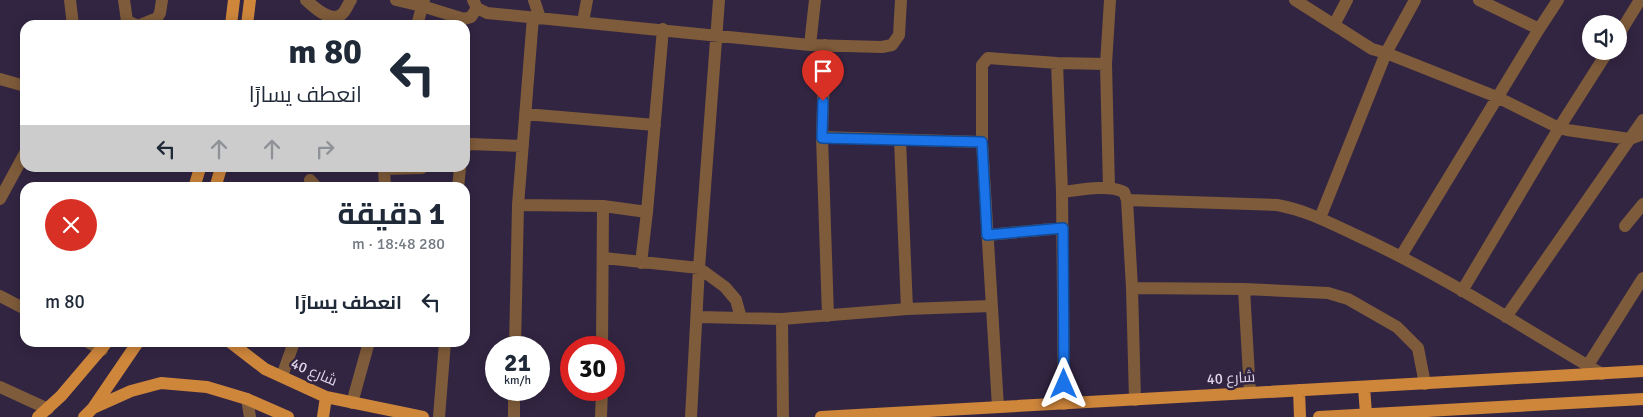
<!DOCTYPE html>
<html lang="ar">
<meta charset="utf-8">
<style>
body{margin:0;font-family:Signika,Cairo,sans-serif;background:#f6f6f7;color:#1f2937;direction:rtl;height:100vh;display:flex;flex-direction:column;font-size:19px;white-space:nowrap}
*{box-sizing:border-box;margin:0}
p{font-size:16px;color:#747a83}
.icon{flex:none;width:28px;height:28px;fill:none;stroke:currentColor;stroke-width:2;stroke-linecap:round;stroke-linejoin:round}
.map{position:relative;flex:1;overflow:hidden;direction:ltr}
.drawer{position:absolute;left:20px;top:182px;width:450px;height:165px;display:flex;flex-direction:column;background:#fff;border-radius:15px;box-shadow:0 2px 12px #0003;direction:rtl}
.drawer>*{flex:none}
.guide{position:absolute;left:20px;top:20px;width:450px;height:152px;border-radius:15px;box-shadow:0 2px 12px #0003;direction:rtl;background:#fff;color:#1f2937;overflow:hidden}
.tools{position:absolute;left:1582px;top:15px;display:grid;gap:10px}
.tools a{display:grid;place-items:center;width:45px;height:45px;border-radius:50%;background:#fff;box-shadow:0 2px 12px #0003;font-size:25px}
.speed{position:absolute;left:485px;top:336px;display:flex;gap:10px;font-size:25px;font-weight:700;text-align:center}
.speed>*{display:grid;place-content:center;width:65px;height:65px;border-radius:50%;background:#fff;box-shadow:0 2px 12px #0003;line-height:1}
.speed small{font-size:12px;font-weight:400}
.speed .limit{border:8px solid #d22;background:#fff;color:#111}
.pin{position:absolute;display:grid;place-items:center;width:42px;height:42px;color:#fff;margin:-51px -21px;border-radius:50% 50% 50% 0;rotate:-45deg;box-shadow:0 0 5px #0007}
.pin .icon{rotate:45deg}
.me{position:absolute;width:55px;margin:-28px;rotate:0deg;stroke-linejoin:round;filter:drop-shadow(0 0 4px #0008)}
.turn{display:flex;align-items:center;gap:18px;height:105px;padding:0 25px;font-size:22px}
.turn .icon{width:65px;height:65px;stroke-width:2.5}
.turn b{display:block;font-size:35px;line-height:42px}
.lanes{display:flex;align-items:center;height:48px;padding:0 25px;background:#0003;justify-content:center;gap:25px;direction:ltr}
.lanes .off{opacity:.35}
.round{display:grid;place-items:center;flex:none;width:52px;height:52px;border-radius:26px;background:#f6f6f7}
.head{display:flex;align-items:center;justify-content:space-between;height:85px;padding:0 25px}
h1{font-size:30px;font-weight:700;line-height:38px}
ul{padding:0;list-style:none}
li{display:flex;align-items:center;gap:15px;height:70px;padding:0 25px}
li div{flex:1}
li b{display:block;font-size:19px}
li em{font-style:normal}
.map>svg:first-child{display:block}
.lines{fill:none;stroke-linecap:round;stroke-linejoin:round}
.minor{stroke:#7e5b3a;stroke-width:12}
.major{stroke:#ce863b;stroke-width:12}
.route-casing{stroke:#114b97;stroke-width:12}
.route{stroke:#1a73e8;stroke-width:9}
.labels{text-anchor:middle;stroke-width:5;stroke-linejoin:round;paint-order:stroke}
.street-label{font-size:15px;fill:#dfd8eb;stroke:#322542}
</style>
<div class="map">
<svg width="1643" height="417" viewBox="0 0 1643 417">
<rect width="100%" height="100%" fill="#322542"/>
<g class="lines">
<!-- minor -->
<path class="minor" d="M70,0l3,25
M124,0l3,21 9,4
M306,0c8,7 25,24 36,14 4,-3 6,-10 9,-14
M396,0l26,6 42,13 7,-2 6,-9
M473,0l4,8 10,5 323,32 72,2 10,-2 7,-10 2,-35
M534,0l6,18
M1295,0l77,49 14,4 111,44 62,31 8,2 63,9 13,-5
M1479,0l60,29
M583,22l4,-22
M140,25l17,-7 3,-5 2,-13
M417,25l7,-25
M1334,25l13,-25
M1619,34l21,-34
M810,45l5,-45
M825,45l-3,92 6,179
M1057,63l5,129 2,212
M0,79l25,7
M525,114l130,11
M822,137l160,5
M900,140l7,169
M465,147l5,-3 53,2
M384,168l1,20
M384,169l38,-1
M310,180l7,8
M458,188l2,-20
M1109,188l-3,-124 4,-64
M1062,192c17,-2 47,-8 62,0l3,8 5,88 3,112
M0,199l25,-46
M1127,200l150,5c29,5 55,19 81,31 85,39 164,91 244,138
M518,205l85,1 44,6
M1320,218l66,-165 29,-53
M1625,226l18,-22
M987,235l76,-7
M1401,256l138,-227 19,-29
M604,258l95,10 26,19 11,13 5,18
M641,263l6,-51 16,-183
M1132,288l112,1 84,4 20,6 49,28 21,21 7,36
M1244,289l6,104
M1462,291l97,-163 49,-77
M0,296l25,13
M697,317l85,2 125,-10 84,-3
M1506,317l137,-197
M782,319l1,98
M88,342l14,8
M515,348l3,-143 15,-188
M602,348l1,-142
M1588,365l55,-87
M282,376l12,-34
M0,387l48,22
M247,399l3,18
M352,403l17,-61
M998,407l-16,-265v-77l6,-7 69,5 49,1
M439,417l6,-75
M514,417v-27
M601,417l1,-27
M691,417l8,-149 20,-268"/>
<!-- major -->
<path class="major" d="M231,25l3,-25
M247,25l3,-25
M194,188l6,-20
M215,188l6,-20
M230,342l35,27 61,28 97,20
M1364,387l2,27
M1299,390l1,27
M93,408l38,-17 30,-8 46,4 40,12 41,18
M38,417l23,-21 46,-54
M84,417l9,-9 45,-66
M323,417l3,-20
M821,417l822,-46
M1319,417l324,-18"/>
</g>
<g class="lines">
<!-- route casing -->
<g class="route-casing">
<path id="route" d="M823,101l-1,37 160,4 5,93 76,-7 1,156"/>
</g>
<!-- route -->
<use href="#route" class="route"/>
</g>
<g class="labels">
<!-- street labels -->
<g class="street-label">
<text transform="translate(314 372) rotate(23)" y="5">شارع 40</text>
<text transform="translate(1231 378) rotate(-3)" y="5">شارع 40</text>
</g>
</g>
</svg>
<div class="tools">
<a><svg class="icon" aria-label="sound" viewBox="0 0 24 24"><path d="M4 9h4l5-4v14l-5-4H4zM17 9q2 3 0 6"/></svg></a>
</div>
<div class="speed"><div>21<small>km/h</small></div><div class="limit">30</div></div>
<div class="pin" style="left:823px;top:101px;background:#d93025"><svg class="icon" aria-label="arrive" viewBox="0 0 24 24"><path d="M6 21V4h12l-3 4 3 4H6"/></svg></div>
<svg class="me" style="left:1064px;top:384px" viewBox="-20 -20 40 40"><path d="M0-17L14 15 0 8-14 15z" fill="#1a73e8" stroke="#fff" stroke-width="4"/></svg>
<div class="guide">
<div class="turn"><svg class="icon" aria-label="left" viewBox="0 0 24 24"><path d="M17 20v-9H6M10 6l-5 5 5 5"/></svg><div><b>80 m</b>انعطف يسارًا</div></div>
<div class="lanes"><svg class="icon" aria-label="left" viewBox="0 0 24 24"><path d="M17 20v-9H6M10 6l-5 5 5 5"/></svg><svg class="icon off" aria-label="ahead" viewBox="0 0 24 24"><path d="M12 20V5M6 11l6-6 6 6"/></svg><svg class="icon off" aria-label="ahead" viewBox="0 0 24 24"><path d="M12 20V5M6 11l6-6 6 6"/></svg><svg class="icon off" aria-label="right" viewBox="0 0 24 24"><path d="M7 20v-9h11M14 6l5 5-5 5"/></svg></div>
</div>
<section class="drawer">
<div class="head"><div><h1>1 دقيقة</h1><p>280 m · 18:48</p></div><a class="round" style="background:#d93025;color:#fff"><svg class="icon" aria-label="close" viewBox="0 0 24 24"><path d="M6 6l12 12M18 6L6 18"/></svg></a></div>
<ul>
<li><svg class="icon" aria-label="left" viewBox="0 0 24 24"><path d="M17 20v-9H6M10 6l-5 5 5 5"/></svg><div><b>انعطف يسارًا</b></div><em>80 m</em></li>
</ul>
</section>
</div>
